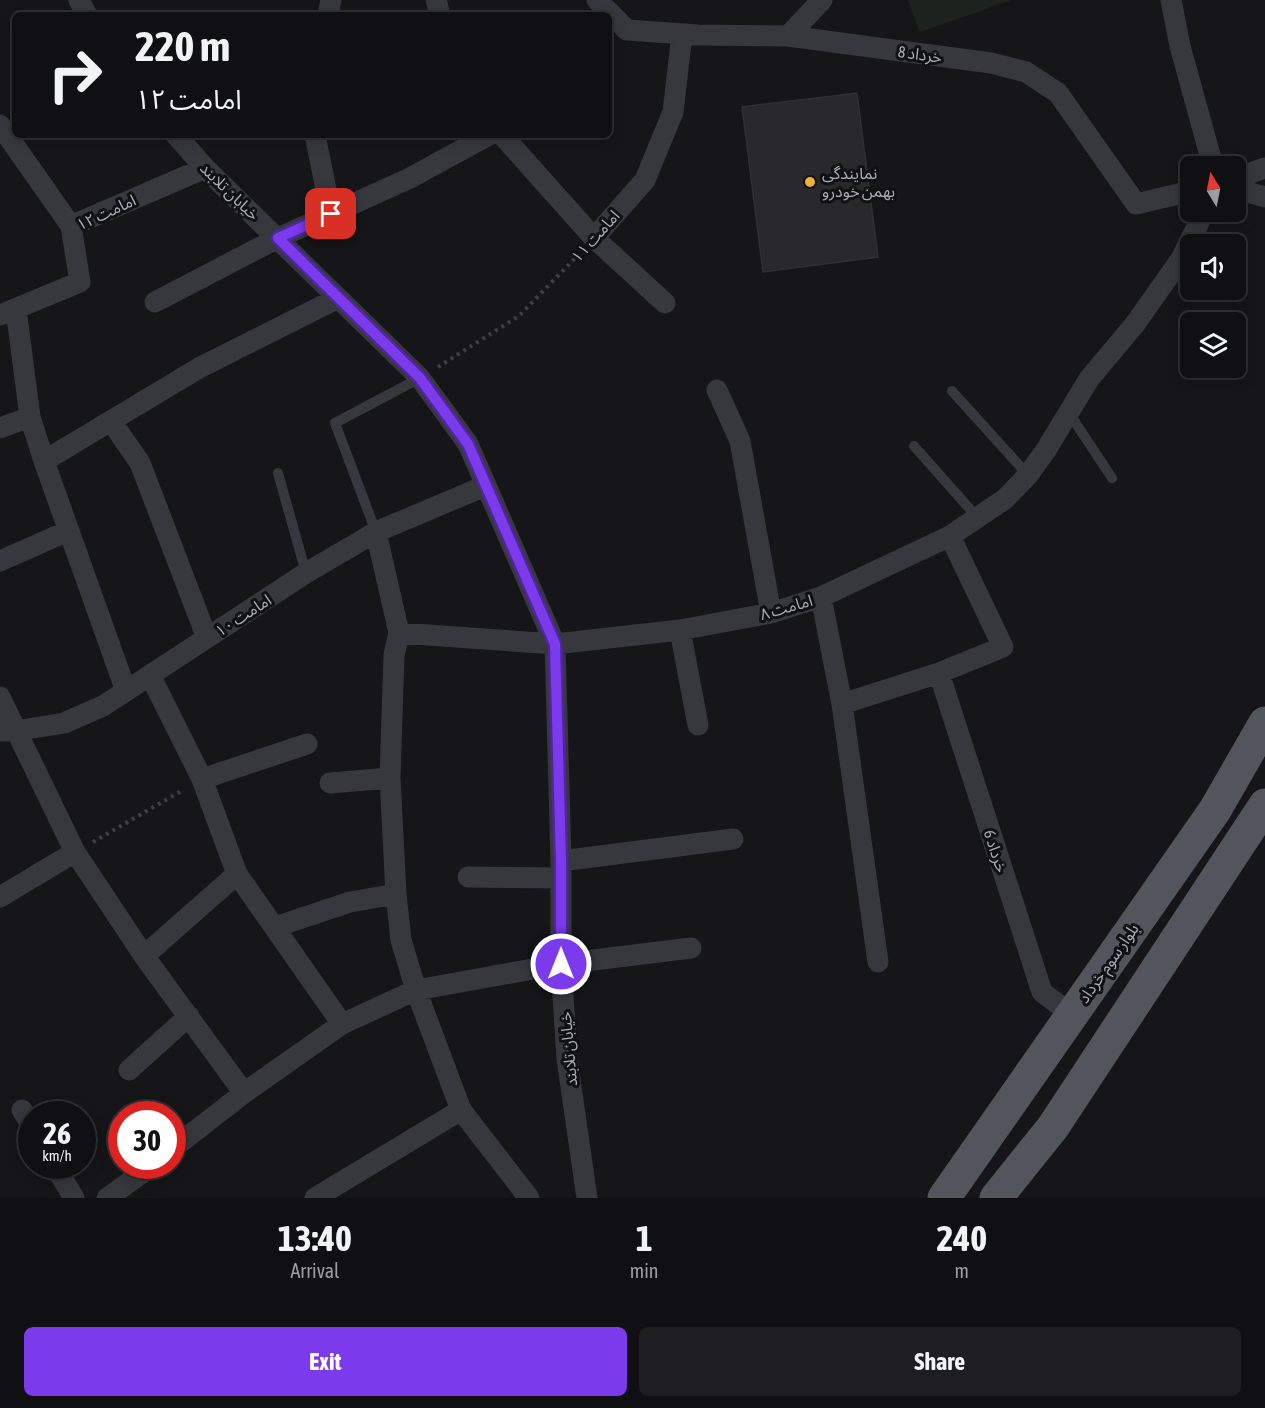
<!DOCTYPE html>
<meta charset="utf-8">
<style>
body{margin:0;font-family:"Asap Condensed","Noto Sans Arabic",sans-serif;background:#1e1e20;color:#f1f3f6;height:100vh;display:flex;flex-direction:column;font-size:22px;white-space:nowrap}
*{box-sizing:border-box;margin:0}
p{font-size:20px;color:#9c9d9f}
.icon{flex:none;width:33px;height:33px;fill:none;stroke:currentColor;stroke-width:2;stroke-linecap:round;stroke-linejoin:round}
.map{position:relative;height:1198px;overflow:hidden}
.side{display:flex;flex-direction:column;background:#101012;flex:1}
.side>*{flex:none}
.banner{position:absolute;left:12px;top:12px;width:600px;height:126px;border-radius:9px;box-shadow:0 3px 15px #0003,0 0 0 2px #303032;background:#101012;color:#f1f3f6;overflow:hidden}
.needle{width:39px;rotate:350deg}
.controls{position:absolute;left:1180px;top:156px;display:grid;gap:12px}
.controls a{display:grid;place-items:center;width:66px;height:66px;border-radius:9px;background:#101012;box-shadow:0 3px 15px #0003,0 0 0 2px #303032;font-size:30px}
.speed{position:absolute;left:18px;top:1101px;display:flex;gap:12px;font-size:30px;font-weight:700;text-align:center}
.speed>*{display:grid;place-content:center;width:78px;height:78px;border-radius:50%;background:#101012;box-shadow:0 3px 15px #0003,0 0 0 2px #303032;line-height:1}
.speed small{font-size:15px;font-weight:400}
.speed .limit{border:9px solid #d22;background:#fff;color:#111}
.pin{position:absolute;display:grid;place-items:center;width:51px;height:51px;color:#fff;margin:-26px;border-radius:12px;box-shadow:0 3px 9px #0006}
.me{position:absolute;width:66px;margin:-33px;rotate:0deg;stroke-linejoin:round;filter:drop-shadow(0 0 4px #0008)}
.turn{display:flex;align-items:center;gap:21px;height:126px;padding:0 24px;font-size:27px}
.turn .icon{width:78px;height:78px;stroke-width:2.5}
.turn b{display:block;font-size:42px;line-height:51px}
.eta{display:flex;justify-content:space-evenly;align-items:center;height:102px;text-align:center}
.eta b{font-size:36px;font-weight:700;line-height:42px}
.button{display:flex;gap:12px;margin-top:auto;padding:12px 24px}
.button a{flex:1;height:69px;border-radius:9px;background:#7c3aed;color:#fff;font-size:24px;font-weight:700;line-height:69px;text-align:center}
.button a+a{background:#1e1e20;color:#f1f3f6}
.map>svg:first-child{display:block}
.green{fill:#1c231d}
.building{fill:#29292c;stroke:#303034;stroke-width:1.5}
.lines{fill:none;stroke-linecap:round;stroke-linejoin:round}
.path{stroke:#3d3f44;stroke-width:4;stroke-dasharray:3 4.5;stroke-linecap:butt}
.lane{stroke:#37383d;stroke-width:10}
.street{stroke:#37383d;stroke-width:21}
.primary{stroke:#53555c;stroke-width:33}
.route-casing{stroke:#51269a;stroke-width:15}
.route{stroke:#7c3aed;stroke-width:10}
.poi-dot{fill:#f2b134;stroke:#111113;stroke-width:2}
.labels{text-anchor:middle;stroke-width:6;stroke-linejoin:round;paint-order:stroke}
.street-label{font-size:16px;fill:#a8adb8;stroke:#111113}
.poi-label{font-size:16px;fill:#a8adb8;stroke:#111113;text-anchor:start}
</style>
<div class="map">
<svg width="1265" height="1198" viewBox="0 0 1265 1198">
<rect width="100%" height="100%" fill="#161618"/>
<!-- green -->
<path class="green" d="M908,0h104l-92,32z"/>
<!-- building -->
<path class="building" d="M857,93l21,164 -115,15 -21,-165z"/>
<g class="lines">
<!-- path -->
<path class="path" d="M438,367l81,-51 60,-62
M93,842l90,-52"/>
<!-- lane -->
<path class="lane" d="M952,391l76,84
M1069,413l43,65
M914,446l63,71
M278,473l28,100
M376,532l-41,-109 85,-45"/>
<!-- street -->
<path class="street" d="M79,0l8,15
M436,0l4,15
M597,0l30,30 71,5 90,1 203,27 35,9 32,21 78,111 55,-13
M1171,0l9,46 33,120
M328,15l3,-15
M788,36l34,-36
M0,125l71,101
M176,135l29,33 215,210 48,66 87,200 6,217v103l6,95 20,139
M315,135l16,79
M502,135l92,103 71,65
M1236,178l29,-10
M1236,189l29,8
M594,238l51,-58 28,-68 9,-78
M155,302l123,-64 132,-60 79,-43
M16,309l14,108
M0,315l80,-33 -9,-56 134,-58
M717,390l23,51 31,172
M111,421l29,42 67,175
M0,428l30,-11 14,44 155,-93 139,-70
M44,461l82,230
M376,532l23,101
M0,561l68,-30
M821,597l21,107
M680,630l18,95
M939,673l103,319 30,23
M150,675l52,104 35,95
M0,697l75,155 69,104 100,137
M0,731h15l49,-8 39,-17 203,-133 70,-41 109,-46
M390,778l6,116 5,46 15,50 45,120 68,88
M202,779l105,-35
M330,783l60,-5 4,-123 5,-22 156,11 125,-14 91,-17 50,-16 129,-61 55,-37 23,-24 18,-25 43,-71 46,-55 46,-65 23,-47
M561,861l172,-22
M468,877l93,1
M0,897l75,-45
M275,927l75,-25 46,-8
M144,956l93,-82 105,150
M878,962l-36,-258 97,-31 64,-26 -53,-111
M129,1070l60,-54
M22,1110l10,16
M172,1149l72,-56 98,-69 74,-34 145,-26 130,-16
M55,1166l19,32
M107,1198l45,-32
M315,1198l146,-88"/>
<!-- primary -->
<path class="primary" d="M944,1198l271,-388 50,-87
M996,1198l57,-71 212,-322"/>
</g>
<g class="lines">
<!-- route casing -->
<g class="route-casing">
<path id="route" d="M331,214l-53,24 142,140 48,66 87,200 6,217v103"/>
</g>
<!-- route -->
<use href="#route" class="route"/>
</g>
<!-- markers -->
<circle class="poi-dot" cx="810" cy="182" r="6"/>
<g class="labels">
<!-- street labels -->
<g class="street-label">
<text transform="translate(920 54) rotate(8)" y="6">خرداد 8</text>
<text transform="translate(230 191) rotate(44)" y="6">خیابان تلابند</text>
<text transform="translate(106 212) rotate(-25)" y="6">امامت ۱۲</text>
<text transform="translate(595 236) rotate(-48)" y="6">امامت ۱۱</text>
<text transform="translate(786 607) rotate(-16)" y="6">امامت ۸</text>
<text transform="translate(243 615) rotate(-33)" y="6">امامت ۱۰</text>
<text transform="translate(996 851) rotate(72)" y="6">خرداد 6</text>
<text transform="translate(1108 963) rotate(-55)" y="6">بلوار سوم خرداد</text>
<text transform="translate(568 1049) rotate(-95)" y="6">خیابان تلابند</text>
</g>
<!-- poi labels -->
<g class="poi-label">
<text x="822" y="179">نمایندگی<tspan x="822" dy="18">بهمن خودرو</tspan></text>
</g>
</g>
</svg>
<div class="controls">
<a><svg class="needle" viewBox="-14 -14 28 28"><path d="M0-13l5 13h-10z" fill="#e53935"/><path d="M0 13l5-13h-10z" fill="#9c9d9f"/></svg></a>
<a><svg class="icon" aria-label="sound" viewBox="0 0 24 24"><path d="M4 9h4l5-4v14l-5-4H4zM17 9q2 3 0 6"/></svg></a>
<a><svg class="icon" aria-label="layers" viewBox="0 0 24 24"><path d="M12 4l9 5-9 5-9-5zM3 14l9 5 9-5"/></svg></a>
</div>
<div class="speed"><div>26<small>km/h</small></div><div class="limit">30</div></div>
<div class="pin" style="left:331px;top:214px;background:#d93025"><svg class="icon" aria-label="arrive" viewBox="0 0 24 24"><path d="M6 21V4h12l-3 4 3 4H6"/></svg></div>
<svg class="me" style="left:561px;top:964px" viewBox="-20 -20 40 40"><circle r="17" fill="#7c3aed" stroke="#fff" stroke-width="3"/><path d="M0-11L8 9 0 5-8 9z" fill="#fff"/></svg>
<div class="banner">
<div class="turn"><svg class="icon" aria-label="right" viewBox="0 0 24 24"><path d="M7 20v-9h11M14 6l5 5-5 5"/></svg><div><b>220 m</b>امامت ۱۲</div></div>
</div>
</div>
<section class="side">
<div class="eta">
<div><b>13:40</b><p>Arrival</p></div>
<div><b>1</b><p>min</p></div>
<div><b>240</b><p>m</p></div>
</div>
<div class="button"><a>Exit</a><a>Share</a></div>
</section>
